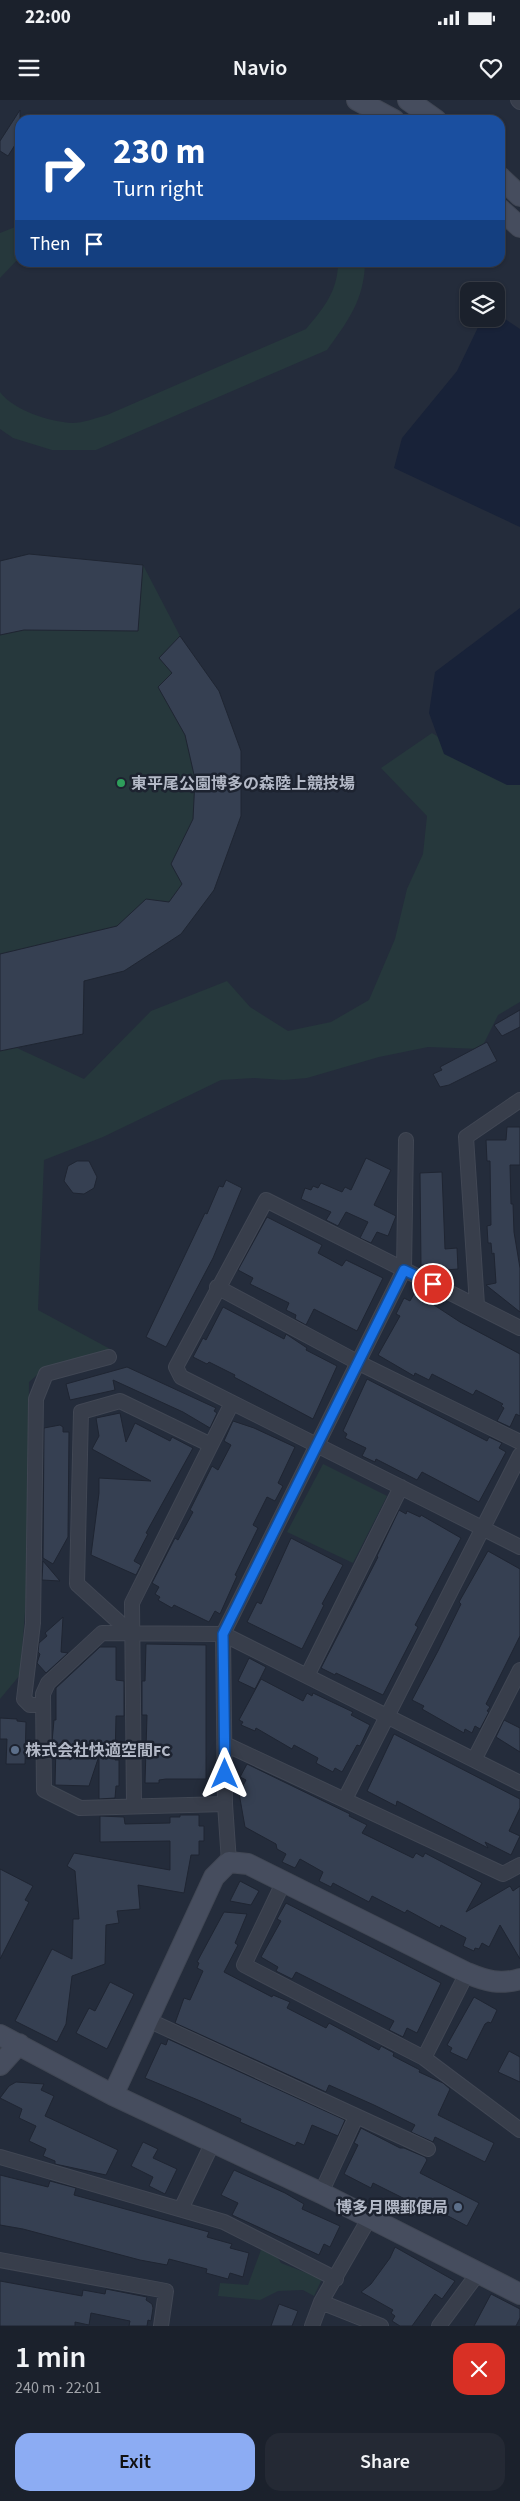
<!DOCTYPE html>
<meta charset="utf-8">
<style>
body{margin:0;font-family:"Source Sans 3","Noto Sans JP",sans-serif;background:#242934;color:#f1f3f6;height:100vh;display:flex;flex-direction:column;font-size:19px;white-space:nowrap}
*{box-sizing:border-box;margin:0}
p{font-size:16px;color:#a0a3a9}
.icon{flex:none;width:28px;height:28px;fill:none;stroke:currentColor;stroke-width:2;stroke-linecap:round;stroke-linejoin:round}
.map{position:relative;height:2226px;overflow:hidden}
.side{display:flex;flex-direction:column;background:#1b212c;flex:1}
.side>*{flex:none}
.banner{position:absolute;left:15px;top:15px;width:490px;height:152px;border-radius:15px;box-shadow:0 1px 4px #0004,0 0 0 1px #393e48;background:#1a4fa0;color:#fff;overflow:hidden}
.tools{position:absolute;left:460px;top:182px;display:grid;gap:10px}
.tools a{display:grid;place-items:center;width:45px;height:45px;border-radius:10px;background:#1b212c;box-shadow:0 1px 4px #0004,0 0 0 1px #393e48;font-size:25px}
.pin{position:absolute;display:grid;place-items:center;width:42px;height:42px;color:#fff;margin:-21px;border:2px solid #fff;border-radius:50%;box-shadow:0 1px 5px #0007}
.me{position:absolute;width:55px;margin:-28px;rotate:0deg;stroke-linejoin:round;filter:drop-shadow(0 0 4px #0008)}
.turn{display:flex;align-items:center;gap:18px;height:105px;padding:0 15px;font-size:22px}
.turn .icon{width:65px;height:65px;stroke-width:2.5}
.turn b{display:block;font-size:35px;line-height:42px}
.then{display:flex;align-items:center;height:48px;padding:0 15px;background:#0003;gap:10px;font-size:19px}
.round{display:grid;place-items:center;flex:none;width:52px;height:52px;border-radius:15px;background:#242934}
.headline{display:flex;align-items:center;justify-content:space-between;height:85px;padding:0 15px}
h1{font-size:30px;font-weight:600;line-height:38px}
.primary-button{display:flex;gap:10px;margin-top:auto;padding:10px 15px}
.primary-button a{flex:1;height:58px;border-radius:15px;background:#8cacf3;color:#111;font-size:20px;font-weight:600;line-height:58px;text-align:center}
.primary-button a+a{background:#242934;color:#f1f3f6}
.status{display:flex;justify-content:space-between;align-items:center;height:35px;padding:0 25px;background:#1b212c;direction:ltr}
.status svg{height:14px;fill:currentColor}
header{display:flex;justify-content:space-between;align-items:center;height:65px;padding:0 15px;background:#1b212c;font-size:22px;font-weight:600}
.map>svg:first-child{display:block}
.green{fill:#26383c}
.water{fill:#182238}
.building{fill:#364052;stroke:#1f2532}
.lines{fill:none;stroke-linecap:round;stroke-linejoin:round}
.street-casing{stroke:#414754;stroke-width:16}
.secondary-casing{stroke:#414754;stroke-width:22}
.street{stroke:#383e4b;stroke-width:14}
.secondary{stroke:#464d5e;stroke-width:20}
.route-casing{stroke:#114b97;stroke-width:12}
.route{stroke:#1a73e8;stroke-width:9}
.leisure-dot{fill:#2e9e5b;stroke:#1d2330;stroke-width:2}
.service-dot{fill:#5c6f8a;stroke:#1d2330;stroke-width:2}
.labels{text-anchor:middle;stroke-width:5;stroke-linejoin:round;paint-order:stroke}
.poi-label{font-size:16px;font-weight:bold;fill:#b3b9c7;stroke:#1d2330;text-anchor:start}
</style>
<div class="status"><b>22:00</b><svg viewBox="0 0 49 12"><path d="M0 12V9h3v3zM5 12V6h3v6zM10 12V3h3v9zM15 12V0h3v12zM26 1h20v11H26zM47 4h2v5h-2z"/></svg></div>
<header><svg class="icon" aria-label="menu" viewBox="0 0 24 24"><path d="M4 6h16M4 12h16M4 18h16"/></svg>Navio<svg class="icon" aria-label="heart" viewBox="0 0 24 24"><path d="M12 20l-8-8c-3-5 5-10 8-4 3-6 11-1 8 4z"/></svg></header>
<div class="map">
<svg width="520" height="2226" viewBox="0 0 520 2226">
<rect width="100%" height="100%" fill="#242c3b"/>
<!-- green -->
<path class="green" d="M20,125v32l-20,21v-45z
M338,163h27c-1,37 -17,58 -38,87l-231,100h-44l-39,-12 -13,-9v-37c13,18 50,30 72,31 11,0 24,-5 35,-8l199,-86c17,-20 32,-38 32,-66z
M29,454l114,11 37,71 39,55 22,60v65l-27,74 -33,44 -57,37 -40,10 -1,53 -66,14 67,31 67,-68 76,-30 23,26 38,24 43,-9 38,-22 26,-61 12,-50 16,-35 4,-38 -46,-48 51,-35 55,34 33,5v230l-22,13 -17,34 -53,-2 -49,10 -72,21 -23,2 -30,-2 -33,2 -118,57 -59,23 -6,150 74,40 -67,18 -16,14 -2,205 -7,88 -20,24v-1138z
M323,1364l64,32 -34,67 -66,-31z
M262,2147l13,7 6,9 41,16 -8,17 -11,-6 -25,1 -18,9 -42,-4 2,-13 28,2z"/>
<!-- water -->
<path class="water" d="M496,213l24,16v198l-126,-59 8,-30 55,-67 25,-52h14z
M520,508v177h-13l-63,-31 -15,-41 6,-41z"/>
<!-- building -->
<path class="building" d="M20,10v27l-12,19 -8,-5v-10z
M29,454l114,11 -5,66 -114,-1 -24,5v-74z
M180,536l39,55 22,60v65l-27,74 -33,44 -57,37 -40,10 -1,53 -83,17v-97l117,-28 29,-27 23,3 13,-18 -11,-20 22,-45 2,-40 -10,-44 -27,-48 14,-14 -13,-15z
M520,910v17l-18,9 -8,-11z
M487,942l10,19 -48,24 -9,2 -7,-13 9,-4 -2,-3z
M507,1027h13v38h-10l1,39h2l1,28 6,36v44l-34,-27 10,-2 -2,-30 -2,1 -1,-11h-3l-1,-17 4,-1 -1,-64h-3l-1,-21h20z
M366,1058l25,12 -17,35 22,11 -8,20 -11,-4 -6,11 -11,-5 8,-16 -22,-10 -8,14 -12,-6 5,-8 -30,-13 4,-11 6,2 2,-4 5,2 3,-5 21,9 3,-5 6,3z
M77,1061h12l8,16 -3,11 -10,6 -11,-1 -9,-12 4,-15z
M442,1072l3,77 12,-1 1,21 -13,1 -1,-3 -16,1v-3h-7l-1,-92z
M226,1080l16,8 -29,70 -47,89 -20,-10 59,-124 2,1 12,-28 4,1z
M267,1117l55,28 -4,8 24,13 4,-6 37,18 -26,53 -43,-22 -8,16 -11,-6 1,-4 -10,-5 3,-7 -39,-19 3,-6 -15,-8z
M415,1192l20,10 -1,3 26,17 60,32v62l-4,-2 -6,13 -13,-6 7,-13 -3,-2 2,-2 -27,-14 -3,5 -41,-21 -3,6 -14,-7 -1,3 -36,-21 22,-39 -4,-2 8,-16 6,3z
M223,1207l61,32 2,-5 21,14 -1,2 31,16 -24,53 -79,-42 1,-2 -26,-13 -2,2 -14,-7 10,-19 3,2z
M127,1267l89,41 -2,3 3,2 -7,15 -27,-16 -70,-32 2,10 -45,10 -4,-16z
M367,1279l120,62 2,-4 13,6 -3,5 7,4 -27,50 -57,-30 -5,8 -41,-21 -1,3 -13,-6 4,-8 -21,-10 2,-4 -4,-3z
M120,1313l6,29 9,-19 35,18 2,-4 21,11 -47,85 2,1 -14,27 7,4 -5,10 -45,-20 8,-62v-15l52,3 -59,-32 7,-13 -3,-18z
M233,1321l21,7 41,19 -17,36 5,3 -8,15 -8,-4 -14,28 5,3 -23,47 2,1 -17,38 -5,-3 -6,11 -35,-17 -2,3 -14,-8 2,-3 -5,-3 4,-7 -7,-4 23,-45 3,2 15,-28 -3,-2 22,-44 6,4 13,-25 -7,-4z
M60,1325l3,2v5h6l-1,105 -15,27 -10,-6 1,-130z
M399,1410l7,4 1,-3 13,6 1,-2 40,23 -46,87 3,2 -35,68 -47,-22 -1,2 -14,-7 57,-111 -1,-1z
M291,1438l52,27 -21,39 2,1 -22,44 -55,-27 10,-20 4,2z
M488,1451l32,18v67l-34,68 4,3 -3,4 2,1 -9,17 -5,-3 -3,7 -7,-4 -1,4 -42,-24 2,-3 -12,-6 26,-49 23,-47 -2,-2z
M43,1461l17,20 -18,-1z
M63,1517l-2,35 7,1 -22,20 -9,-10 3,-9 -2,-2 1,-9 8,-7 -2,-3z
M146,1544l60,1v134h-40l-7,1v3h-14l2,-68h-5v-34h3z
M100,1547h16v33l8,1v35h-8l-1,44h4v26h-3l-1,12 -16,1v-43l-10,30 -34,-1 1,-40h-4v-3l2,-22h2v-32z
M249,1558l17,9 -11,22 -17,-8z
M261,1579l42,22 4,-8 5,3 1,-3 40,19 -2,3 19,10 -10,21 -3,-1 -15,27 -7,-4 -2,4 -17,-9 2,-5 -24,-13 -2,4 -36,-21 -1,3 -14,-6 2,-3 -4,-2z
M0,1618l17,1v2l9,1 -1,42h-19l1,-25h-7z
M504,1620l16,8v24l-24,-15z
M394,1634l126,65v9l-11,23 11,5 -9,19 -26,-13 3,6 -91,-47 -1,5 -29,-15z
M247,1664l103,50 -1,2 18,9 -5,8 51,25 3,-5 7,4 2,-4 57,30 -16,29 44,-26 3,5 7,-5v73l-20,-34 -11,22 -7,-4 -3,6 -4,-1 -1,3 -11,-5 3,-8 -25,-13 -1,3 -33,-18 -2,3 -33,-17 -3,6 -36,-19 -2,4 -12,-6 4,-9 -23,-13 -5,9 -13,-6 4,-8 -9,-5 -1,-5 -31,-17 -6,-34 7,-13 -6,-3z
M180,1715h19v11h5v15h-5v14h-8l-7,38 -46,-8 2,24 -23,2 2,12 -13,2 -1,39 -33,12 -6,48 -9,18 -42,-21 37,-72 20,10 1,-40h6l-4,-48 -8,-5 7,-13 96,17v-29l-70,1v-26l24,1 1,7 45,-1v-6h10z
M0,1769l33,17 -8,14 4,2 -29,57z
M240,1781l19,10 -8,14 -21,-4z
M286,1803l155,80 -24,50 -10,-5 -4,9 -14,-7 5,-9 -98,-49 -4,7 -16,-8 2,-4 -17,-10 20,-36 -4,-2z
M224,1812l23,2 -12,29 3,2 -14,27 48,25 1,-2 17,7 -3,6 39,20 3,-5 50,27 2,-4 13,7 -1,3 27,14 -1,2 24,11 7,6 -12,26 56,28 -9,19 -50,-25 -2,5 -22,-10 4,-7 -41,-20 -45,-20 -3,7 -151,-69 9,-25 6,2 13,-29 -6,-3 2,-5 -2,-1z
M110,1882l24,12 -27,55 -31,-16 13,-25 6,3z
M474,1897l23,13 -6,13 -3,-1 -3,2 -18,36 -17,-8 2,-4 -5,-3z
M168,1939l177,81 -7,16 -26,-11 -8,20 -7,-3 -2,4 -55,-24 1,-3 -43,-19 -53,-22 16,-35 5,2z
M509,1951l11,6v25l-22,-10z
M16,1982l28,2 -3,6 13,6 -9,20 73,34 -12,25 -51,-11v-3l-12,-5 3,-7 -17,-8 7,-15 -17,-8 3,-9 -22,-11 9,-12z
M361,2028l39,20h4l21,9 2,3 -7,13 59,30 -12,23 -38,-20 -2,4 -54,-27 -2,5 -27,-14 14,-29 -4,-2z
M143,2042l15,7 -5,9 24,11 -12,25 -16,-8 4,-9 -22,-11z
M234,2070l51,23 19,11 -2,5 38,17 -10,21 -6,-3 -5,11 -87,-40 6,-12 -17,-8z
M0,2075l48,12 2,-6 26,7 -2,7 135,37 -2,5 25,7 -2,4 19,5 -6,24 -13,-4 -2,6 -22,-6 1,-4 -38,-10 -2,6 -27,-5 -117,-31 -23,-4z
M395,2147l60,34 -13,18 -7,-5 -23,32h-12l-8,-5 3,-5 -4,-3 2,-3 -32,-18 10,-8 19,-26z
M0,2181l82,15 1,-6 22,4 1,-5 41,8 -1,3 6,4 1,4 -2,13 -3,-1 -1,6h-18l1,-5 -39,-8 -2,12 -14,-3v4h-75z
M491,2194l29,15v9l-4,8h-42z
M279,2204l19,7 -6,15h-21z"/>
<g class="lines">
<!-- street casing -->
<g class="street-casing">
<path id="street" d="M518,0l2,2
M217,1187l142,76 161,79
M477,1205l-11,-168 54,-37
M520,1228l-254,-128 -90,167 5,10 339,170
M131,1533l-54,-49 4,-172 39,-11 91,44
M308,1574l93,-187
M43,1605h-13l-6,-6 9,-76 3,-224 10,-25 63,-17
M225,1644l278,130 17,-9
M474,1660l46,-90
M345,1699l175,-344
M225,1704l-145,4 -36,-18 -1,-96 5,-11 54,-50 121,1 297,149
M134,1705l-2,-202 100,-200
M229,1762l-4,-58 -2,-170 181,-364 2,-130
M284,1781l-40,84 180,93 96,72
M148,1920l280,129
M424,1958l43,-85
M0,2057l224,65 112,57
M321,2093l35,-76
M181,2109l32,-67
M0,2160l166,31 -5,35
M321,2202l60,24
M312,2226l9,-24 49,-85
M439,2226l40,-54"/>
</g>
<!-- secondary casing -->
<g class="secondary-casing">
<path id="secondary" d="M357,0l37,20
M408,0l28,20
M500,77l20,19
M500,109l20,18
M0,1935l113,60 208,98 199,101
M0,1965l19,-21
M113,1995l101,-218 15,-15 19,2 219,109c19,8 33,12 53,6"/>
</g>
<!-- street -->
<use href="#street" class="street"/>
<!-- secondary -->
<use href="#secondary" class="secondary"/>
</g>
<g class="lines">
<!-- route casing -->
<g class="route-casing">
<path id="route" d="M225,1674l-2,-140 181,-364 29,14"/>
</g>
<!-- route -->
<use href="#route" class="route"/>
</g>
<!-- markers -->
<circle class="leisure-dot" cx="121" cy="683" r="5"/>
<g class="service-dot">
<circle cx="15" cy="1650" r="5"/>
<circle cx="458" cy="2107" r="5"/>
</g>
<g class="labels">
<!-- poi labels -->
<g class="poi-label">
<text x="131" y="689">東平尾公園博多の森陸上競技場</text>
<text x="25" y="1656">株式会社快適空間FC</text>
<text x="448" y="2113" text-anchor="end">博多月隈郵便局</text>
</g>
</g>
</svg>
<div class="tools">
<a><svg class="icon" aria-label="layers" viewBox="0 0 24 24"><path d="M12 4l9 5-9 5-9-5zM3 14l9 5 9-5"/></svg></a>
</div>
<div class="pin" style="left:433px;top:1184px;background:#d93025"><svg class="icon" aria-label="arrive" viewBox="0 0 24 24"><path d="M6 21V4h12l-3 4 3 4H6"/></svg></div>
<svg class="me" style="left:225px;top:1674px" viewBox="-20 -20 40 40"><path d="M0-17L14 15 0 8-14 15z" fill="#1a73e8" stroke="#fff" stroke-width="4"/></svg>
<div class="banner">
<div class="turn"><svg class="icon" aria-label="right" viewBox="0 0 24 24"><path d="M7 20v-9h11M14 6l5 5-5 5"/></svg><div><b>230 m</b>Turn right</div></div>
<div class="then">Then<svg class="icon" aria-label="arrive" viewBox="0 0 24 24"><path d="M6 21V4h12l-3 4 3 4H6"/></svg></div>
</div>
</div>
<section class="side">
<div class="headline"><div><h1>1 min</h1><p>240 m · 22:01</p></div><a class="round" style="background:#d93025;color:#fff"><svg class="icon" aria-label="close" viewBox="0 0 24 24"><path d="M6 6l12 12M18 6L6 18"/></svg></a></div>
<div class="primary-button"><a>Exit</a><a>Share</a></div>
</section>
